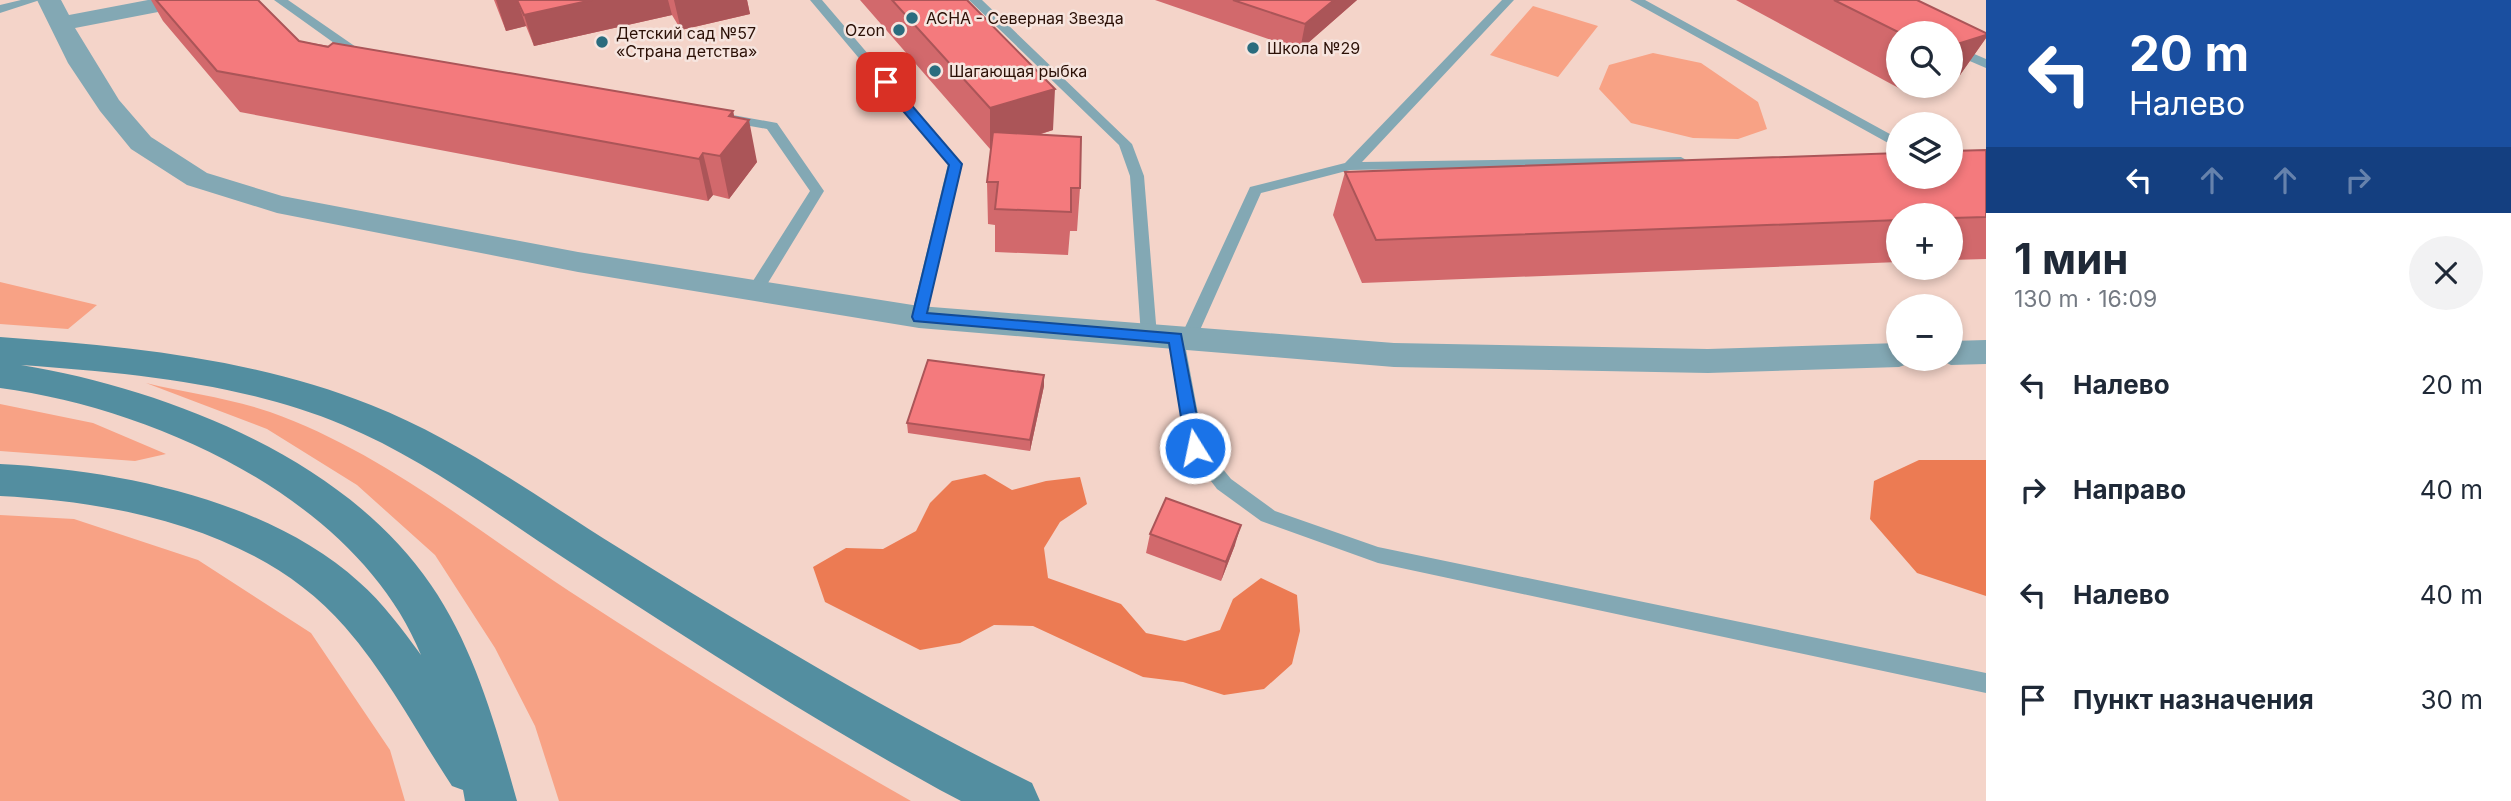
<!DOCTYPE html>
<html lang="ru">
<meta charset="utf-8">
<style>
body{margin:0;font-family:Inter,sans-serif;background:#f2f2f3;color:#1f2937;height:100vh;display:flex;flex-direction:column;font-size:26px;white-space:nowrap}
*{box-sizing:border-box;margin:0}
p{font-size:23px;color:#747a83}
.icon{flex:none;width:38px;height:38px;fill:none;stroke:currentColor;stroke-width:2;stroke-linecap:round;stroke-linejoin:round}
.map{position:relative;flex:1;overflow:hidden}
.drawer{display:flex;flex-direction:column;background:#fff;width:525px}
.drawer>*{flex:none}
.banner{background:#1a4fa0;color:#fff;overflow:hidden}
.buttons{position:absolute;left:1886px;top:21px;display:grid;gap:14px}
.buttons a{display:grid;place-items:center;width:77px;height:77px;border-radius:50%;background:#fff;box-shadow:0 4px 10px #0003;font-size:35px}
.pin{position:absolute;display:grid;place-items:center;width:60px;height:60px;color:#fff;margin:-30px;border-radius:14px;box-shadow:0 4px 10px #0006}
.me{position:absolute;width:77px;margin:-38px;rotate:350deg;stroke-linejoin:round;filter:drop-shadow(0 0 5px #0008)}
.turn{display:flex;align-items:center;gap:24px;height:147px;padding:0 28px;font-size:32px}
.turn .icon{width:91px;height:91px;stroke-width:2.5}
.turn b{display:block;font-size:49px;line-height:60px}
.lanes{display:flex;align-items:center;height:66px;padding:0 28px;background:#0003;justify-content:center;gap:35px;direction:ltr}
.lanes .off{opacity:.35}
.round{display:grid;place-items:center;flex:none;width:74px;height:74px;border-radius:37px;background:#f2f2f3}
.summary{display:flex;align-items:center;justify-content:space-between;height:119px;padding:0 28px}
h1{font-size:42px;font-weight:700;line-height:52px}
ul{padding:0;list-style:none}
li{display:flex;align-items:center;gap:21px;height:105px;padding:0 28px}
li div{flex:1}
li b{display:block;font-size:26px}
li em{font-style:normal}
main{display:flex;flex:1;min-height:0}
.map>svg:first-child{display:block}
.green{fill:#f8a285}
.forest{fill:#ec7b53}
.lines{fill:none;stroke-linecap:round;stroke-linejoin:round}
.lane{fill:#83a8b4;fill-rule:evenodd}
.street{fill:#83a8b4;fill-rule:evenodd}
.secondary{fill:#538ea0;fill-rule:evenodd}
.wall{fill:#d2696c}
.shaded-wall{fill:#ab5558}
.building{fill:#f47a7d;stroke:#ab5558;stroke-width:2}
.route{fill:#1a73e8;stroke:#114b97;stroke-width:2}
.poi-dot{fill:#2a6c7e;stroke:#f6e5df;stroke-width:2.5}
.labels{text-anchor:middle;stroke-width:5;stroke-linejoin:round;paint-order:stroke}
.far-poi-label{font-size:16px;fill:#2b1006;stroke:#f6e5df;text-anchor:start}
</style>
<main>
<div class="map">
<svg width="1986" height="801" viewBox="0 0 1986 801">
<rect width="100%" height="100%" fill="#f4d4c9"/>
<!-- green -->
<path class="green" d="M1533,6l65,20 -40,51 -68,-22z
M1653,53l48,10 57,39 9,27 -29,10 -45,-1 -62,-15 -32,-34 10,-24z
M0,282l97,23 -29,24 -68,-5z
M146,383c40,10 84,15 124,29 110,39 202,115 299,179 112,73 226,144 342,210h-352l-24,-75 -40,-78 -60,-93 -78,-70 -90,-56z
M0,404l93,19 73,31 -31,7 -135,-10z
M0,515l74,4 124,41 113,73 79,117 15,51h-405z"/>
<!-- forest -->
<path class="forest" d="M1919,460h67v136l-69,-23 -47,-54 4,-38z
M985,474l27,16 34,-9 34,-4 7,27 -27,18 -16,26 4,30 73,26 25,29 39,8 35,-11 13,-31 28,-21 36,17 3,36 -8,33 -28,25 -40,6 -41,-13 -40,-5 -110,-51 -39,-1 -34,18 -40,7 -95,-48 -12,-35 33,-19 37,1 33,-18 14,-28 22,-22z"/>
<g class="lines">
<!-- lane -->
<path class="lane" d="M21,0h19l-40,13v-8z
M274,0h14l68,47 16,6 -6,4 -18,-4z
M810,0h12l140,164 -37,157 -6,2 -8,-6 37,-153z
M969,0h13l150,144 12,32 13,160 -2,4h-12l-2,-4 -11,-160 -11,-31z
M1502,0h12l-152,162 319,-5 7,4 -7,4 -331,5 -89,23 -65,146 -2,4 -9,1 19,102 27,33 44,32 103,36 608,126v20l-608,-130 -117,-42 -44,-32 -31,-41 -18,-110 8,-6 6,2 68,-147 95,-24z
M1630,0h15l254,139v10z
M1951,44l35,15v9l-35,-15z
M727,114l50,9 47,68 -64,105 -6,1 -8,-5 64,-101 -43,-62 -45,-8v-6z"/>
<!-- street -->
<path class="street" d="M37,0h24l8,15 79,-15h48l-4,5 -8,2 -109,21 44,72 32,37 56,36 75,23 296,56 341,54 475,37 314,6 191,-6v16h15l-3,4 -12,4 -191,6 -314,-6 -475,-39 -341,-56 -301,-59 -90,-28 -56,-36 -31,-38 -32,-48z
M1986,340v24l-35,1 -13,-6h13v-18z"/>
<!-- secondary -->
<path class="secondary" d="M0,337c126,9 253,21 371,68 89,35 167,93 248,143 135,84 270,165 413,235l8,18h-79l-21,-11c-127,-70 -249,-149 -370,-228 -74,-48 -145,-103 -227,-137 -101,-42 -213,-52 -322,-60 146,24 325,94 410,220 44,64 65,142 86,216h-52l-2,-11 -11,-4c-35,-53 -65,-111 -107,-159 -83,-96 -224,-125 -345,-131v-32c118,6 269,36 359,118 24,21 43,47 62,73 -63,-155 -264,-246 -421,-267z"/>
</g>
<!-- wall -->
<path class="wall" d="M151,0h107l41,41 434,70 1,6 23,45 -28,37 -16,-4 -5,6 -468,-89 -77,-91z
M494,0h253l3,14 -69,16 -9,-15 -138,31 -8,-20 -20,5z
M860,0h107l86,130 -15,5 42,53 -3,43h-7l-2,24 -73,-3v-27l-7,-1 -1,-42 4,-33h-1z
M1155,0h202l-57,50z
M1736,0h181l69,33v5l-26,37 -9,-42h-52v53h26l-19,6z
M1986,150v109l-35,1v-45h-52v47l-537,21 -29,-68 12,-43z
M1044,375v11l-14,65 -122,-18 -1,-10z
M1150,534l85,11 -14,36 -75,-28z"/>
<!-- shaded-wall -->
<path class="shaded-wall" d="M496,0h21l9,26 -20,5z
M592,0h76l4,15 -138,31 -10,-31z
M674,0h73l3,14 -69,16z
M1334,0h23l-57,50 5,-26z
M1986,35v3l-26,37 -9,3v-32z
M1911,86h14l-19,6z
M1055,89l-2,41 -63,19v-41z
M733,111l5,23 11,-14 8,42 -28,37 -9,-43 9,-40z
M703,153l10,42 -5,6 -9,-42z
M1044,375v11l-14,65v-11z
M1241,525l-6,20 -14,36 5,-19z"/>
<!-- building -->
<path class="building" d="M156,0h102l41,41 29,6 5,-4 364,62 36,6 -4,5 20,4 -29,36 -17,-3 -4,6 -482,-88z
M517,0h75l-68,15z
M892,0h75l88,89 -65,19z
M1233,0h101l-29,24z
M1834,0h83l69,33v2l-35,11v-13h-51z
M993,132l88,5 -1,51h-9v24l-76,-3 3,-27h-11z
M1986,150v67l-35,1v-3h-52v5l-523,20 -31,-68 554,-19v24h52v-26z
M928,360l116,15 -14,65 -123,-17z
M1166,498l75,27 -15,37 -76,-28z"/>
<!-- route -->
<path class="route" d="M881,80h9l72,84 -35,149 254,21 22,114 -2,4h-12l-3,-4 -17,-105 -255,-22 -2,-4 37,-152 -68,-80z"/>
<!-- markers -->
<g class="poi-dot">
<circle cx="912" cy="18" r="7"/>
<circle cx="899" cy="30" r="7"/>
<circle cx="602" cy="42" r="7"/>
<circle cx="1253" cy="48" r="7"/>
<circle cx="935" cy="71" r="7"/>
</g>
<g class="labels">
<!-- far-poi labels -->
<g class="far-poi-label">
<text x="926" y="24">АСНА - Северная Звезда</text>
<text x="885" y="36" text-anchor="end">Ozon</text>
<text x="616" y="39">Детский сад №57<tspan x="616" dy="18">«Страна детства»</tspan></text>
<text x="1267" y="54">Школа №29</text>
<text x="949" y="77">Шагающая рыбка</text>
</g>
</g>
</svg>
<div class="buttons">
<a><svg class="icon" aria-label="search" viewBox="0 0 24 24"><circle cx="10" cy="10" r="6"/><path d="M15 15l6 6"/></svg></a>
<a><svg class="icon" aria-label="layers" viewBox="0 0 24 24"><path d="M12 4l9 5-9 5-9-5zM3 14l9 5 9-5"/></svg></a>
<a>+</a>
<a>−</a>
</div>
<div class="pin" style="left:886px;top:82px;background:#d93025"><svg class="icon" aria-label="arrive" viewBox="0 0 24 24"><path d="M6 21V4h12l-3 4 3 4H6"/></svg></div>
<svg class="me" style="left:1195px;top:448px" viewBox="-20 -20 40 40"><circle r="17" fill="#1a73e8" stroke="#fff" stroke-width="3"/><path d="M0-11L8 9 0 5-8 9z" fill="#fff"/></svg>
</div>
<section class="drawer">
<div class="banner">
<div class="turn"><svg class="icon" aria-label="left" viewBox="0 0 24 24"><path d="M17 20v-9H6M10 6l-5 5 5 5"/></svg><div><b>20 m</b>Налево</div></div>
<div class="lanes"><svg class="icon" aria-label="left" viewBox="0 0 24 24"><path d="M17 20v-9H6M10 6l-5 5 5 5"/></svg><svg class="icon off" aria-label="ahead" viewBox="0 0 24 24"><path d="M12 20V5M6 11l6-6 6 6"/></svg><svg class="icon off" aria-label="ahead" viewBox="0 0 24 24"><path d="M12 20V5M6 11l6-6 6 6"/></svg><svg class="icon off" aria-label="right" viewBox="0 0 24 24"><path d="M7 20v-9h11M14 6l5 5-5 5"/></svg></div>
</div>
<div class="summary"><div><h1>1 мин</h1><p>130 m · 16:09</p></div><a class="round"><svg class="icon" aria-label="close" viewBox="0 0 24 24"><path d="M6 6l12 12M18 6L6 18"/></svg></a></div>
<ul>
<li><svg class="icon" aria-label="left" viewBox="0 0 24 24"><path d="M17 20v-9H6M10 6l-5 5 5 5"/></svg><div><b>Налево</b></div><em>20 m</em></li>
<li><svg class="icon" aria-label="right" viewBox="0 0 24 24"><path d="M7 20v-9h11M14 6l5 5-5 5"/></svg><div><b>Направо</b></div><em>40 m</em></li>
<li><svg class="icon" aria-label="left" viewBox="0 0 24 24"><path d="M17 20v-9H6M10 6l-5 5 5 5"/></svg><div><b>Налево</b></div><em>40 m</em></li>
<li><svg class="icon" aria-label="arrive" viewBox="0 0 24 24"><path d="M6 21V4h12l-3 4 3 4H6"/></svg><div><b>Пункт назначения</b></div><em>30 m</em></li>
</ul>
</section>
</main>
